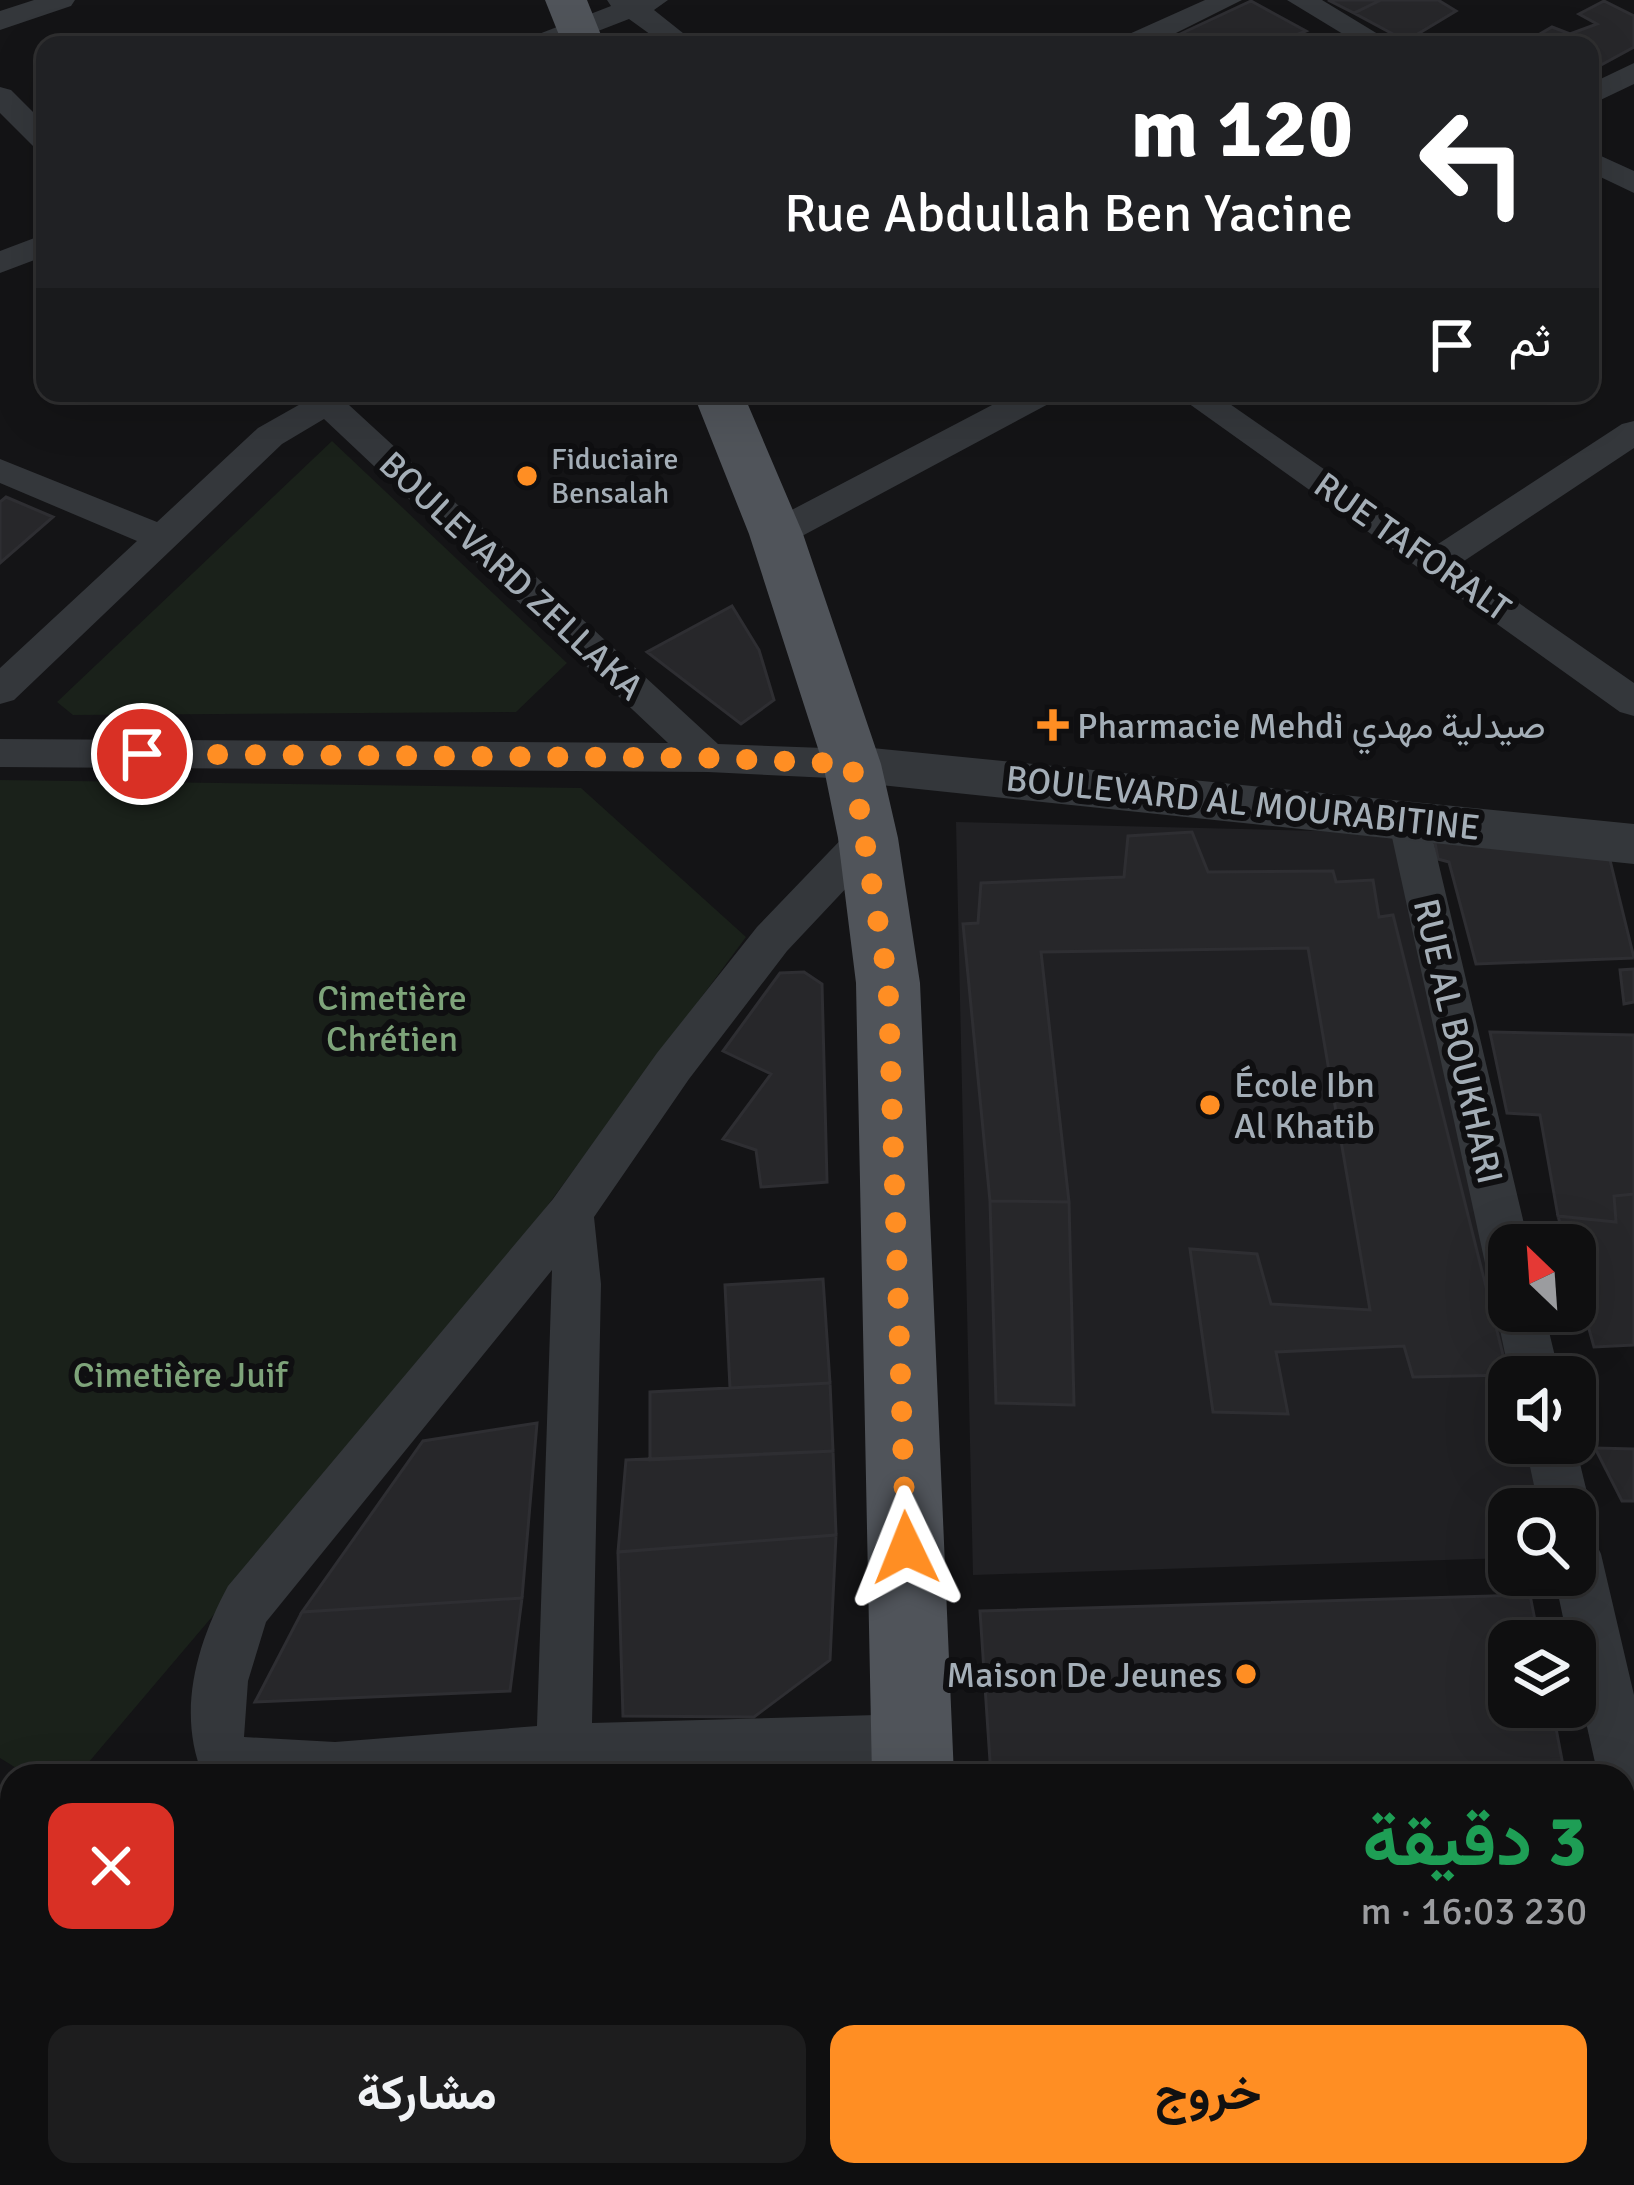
<!DOCTYPE html>
<html lang="ar">
<meta charset="utf-8">
<style>
body{margin:0;font-family:Signika,Vazirmatn,sans-serif;background:#1d1d1e;color:#f1f3f6;direction:rtl;height:100vh;display:flex;flex-direction:column;font-size:45px;white-space:nowrap}
*{box-sizing:border-box;margin:0}
p{font-size:39px;color:#9b9c9f}
.icon{flex:none;width:66px;height:66px;fill:none;stroke:currentColor;stroke-width:2;stroke-linecap:round;stroke-linejoin:round}
.map{position:relative;flex:1;overflow:hidden;direction:ltr}
.details{position:absolute;left:0px;top:1764px;width:1635px;height:423px;display:flex;flex-direction:column;background:#0f0f10;border-radius:36px 36px 0 0;box-shadow:0 12px 48px #0002,0 0 0 3px #2f2f30;direction:rtl}
.details>*{flex:none}
.hud{position:absolute;left:36px;top:36px;width:1563px;height:366px;border-radius:24px;box-shadow:0 12px 48px #0002,0 0 0 3px #2f2f30;direction:rtl;background:#202124;color:#fff;overflow:hidden}
.needle{width:78px;rotate:335deg}
.tools{position:absolute;left:1488px;top:1224px;display:grid;gap:24px}
.tools a{display:grid;place-items:center;width:108px;height:108px;border-radius:24px;background:#0f0f10;box-shadow:0 12px 48px #0002,0 0 0 3px #2f2f30;font-size:60px}
.pin{position:absolute;display:grid;place-items:center;width:102px;height:102px;color:#fff;margin:-51px;border:6px solid #fff;border-radius:50%;box-shadow:0 3px 12px #0007}
.me{position:absolute;width:132px;margin:-66px;rotate:358deg;stroke-linejoin:round;filter:drop-shadow(0 0 9px #0008)}
.turn{display:flex;align-items:center;gap:42px;height:252px;padding:0 48px;font-size:54px}
.turn .icon{width:156px;height:156px;stroke-width:2.5}
.turn b{display:block;font-size:84px;line-height:102px}
.then{display:flex;align-items:center;height:114px;padding:0 48px;background:#0003;gap:24px;font-size:45px}
.round{display:grid;place-items:center;flex:none;width:126px;height:126px;border-radius:24px;background:#1d1d1e}
.summary{display:flex;align-items:center;justify-content:space-between;height:204px;padding:0 48px}
h1{font-size:72px;font-weight:700;line-height:90px;color:#1e9e55}
.action{display:flex;gap:24px;margin-top:auto;padding:24px 48px}
.action a{flex:1;height:138px;border-radius:24px;background:#ff8e23;color:#111;font-size:48px;font-weight:700;line-height:138px;text-align:center}
.action a+a{background:#1d1d1e;color:#f1f3f6}
.map>svg:first-child{display:block}
.built{fill:#202023}
.green{fill:#1a211a}
.building{fill:#27272a;stroke:#2e2e32;stroke-width:3}
.lines{fill:none;stroke-linecap:round;stroke-linejoin:round}
.minor{fill:#34373b;fill-rule:evenodd}
.tertiary{fill:#34373b;fill-rule:evenodd}
.primary{fill:#50545a;fill-rule:evenodd}
.route{stroke:#ff8e23;stroke-width:21;stroke-dasharray:0 37.8}
.poi-dot{fill:#ff8e23;stroke:#0f0f11;stroke-width:4.5}
.labels{text-anchor:middle;stroke-width:12;stroke-linejoin:round;paint-order:stroke}
.far-poi-label{font-size:30px;fill:#a4aeb7;stroke:#0f0f11;text-anchor:start}
.street-label{font-size:36px;fill:#a4aeb7;stroke:#0f0f11}
.poi-label{font-size:36px;fill:#a4aeb7;stroke:#0f0f11;text-anchor:start}
.park-label{font-size:36px;fill:#7ea47a;stroke:#0f0f11}
</style>
<div class="map">
<svg width="1634" height="2185" viewBox="0 0 1634 2185">
<rect width="100%" height="100%" fill="#141416"/>
<!-- built -->
<path class="built" d="M956,822l444,11 117,544h-8v66h22l14,66h-36v49l-536,17z"/>
<!-- green -->
<path class="green" d="M332,441l235,222 -51,49 -443,3 -16,-13z
M0,780l581,8 165,149 -289,391 -380,448h-48l-29,-18z"/>
<!-- building -->
<path class="building" d="M1328,0h53l-27,13z
M1381,0h57l18,11 -50,30 -52,-28z
M1251,1l55,30 -35,14h-75l-18,-10z
M1604,1l30,15v31l-44,24v-26h-45l-12,-7 19,-11 18,7 27,-10 -18,-10z
M6,497l47,20 -53,46v-61z
M732,606l27,44 15,50 -33,24 -94,-72z
M1433,831l173,13 28,114 -158,6 -27,-102 -11,-3z
M1192,832l16,40 125,-1 3,11 37,-2 6,37 14,-2 115,460 -95,2 -9,-31 -128,6 12,62 -75,-2 -23,-163 67,5 14,50 99,6 -62,-362 -267,4 28,250 -79,-1 -27,-277 15,-1 3,-40 143,-6 4,-41z
M1634,969v33l-10,2 -4,-34z
M804,972l18,12 5,198 -66,5 -5,-37 -33,-11 48,-65 -48,-23 57,-78z
M1490,1032l144,3v159l-20,2 2,26 -58,-6 -18,-101 -33,-2z
M1634,1194v151l-40,2 -19,-68v-34h-9l-8,-29 58,6 -2,-26z
M990,1201l79,1 5,203 -78,-2z
M823,1279l7,104 -100,5 -5,-103z
M830,1383l3,68 -183,9v-68z
M537,1423l-15,175 -220,14 121,-171z
M1595,1448l39,1v52h-12z
M833,1451l3,84 -218,17 8,-92z
M836,1535l-6,125 -76,57 -131,-1 -5,-164z
M1530,1595l9,46h-30v66h43l13,69h-574l-11,-165z
M522,1598l-12,93 -255,11 47,-90z
M207,2175h141l-1,10h-142z
M417,2175h163l-1,10h-163z
M580,2175h190l-1,10h-190z
M1524,2175h99l2,10h-99z"/>
<g class="lines">
<!-- minor -->
<path class="minor" d="M34,0h41l-4,6 -71,24v-19z
M607,0h61l-14,10 44,35h-33l-36,-26 -67,26h-40l4,-6 85,-33z
M1205,0h37l-90,45h-38l4,-6z
M1287,0h35l74,45h-35z
M1634,63v21l-44,21v-21z
M0,87l11,3 34,34v26l-11,-3 -34,-34z
M1590,151l44,20v22l-44,-21z
M45,234v22l-45,17v-22z
M298,393h63l-12,12 369,339 134,5 14,5 6,10 -6,10 -14,5 -144,-7 -708,-5v-28l668,4 -344,-324 -42,25 -268,256 -14,4v-36l137,-127 -137,-58v-24l157,63 101,-94 46,-26z
M1015,393h44l-5,8 -265,142h-26l-5,-9 5,-9z
M1174,393h40l221,153 187,-122 12,-3v27l-173,115 173,120v33l-14,-4z
M1408,804l14,4 6,11 101,426h-20v39l-17,-6 -7,-15 -97,-444 6,-11z
M868,823l15,4 6,11 -6,11 -96,102 -98,128 -95,138 7,67 -9,439 320,-9 19,8 8,19 -8,19 -19,8 -262,8h-447c-26,-63 -7,-131 25,-190l325,-387 104,-146 100,-126 96,-100zM552,1270l-15,456 -202,16 -91,-5 4,-56 18,-59z
M1509,1294v17h35l16,66h-50l-14,-66z
M1525,1443h50l16,66 -8,17 -8,3v-20h-36z
M1575,1529l18,8 8,17 33,141v147l-11,-5v-61h-25l-23,-103v-32h-7l-14,-66h21z"/>
<!-- tertiary -->
<path class="tertiary" d="M852,746l782,78v40l-782,-82 -18,-5 -7,-13 7,-13z"/>
<!-- primary -->
<path class="primary" d="M545,0h42l18,45h-42z
M693,393h50l60,141 78,230 17,74 22,145 34,793h-82l-16,-793 -18,-145 -15,-74 -74,-230z
M883,2175h90v10h-90z"/>
</g>
<g class="lines">
<!-- route -->
<path class="route" d="M142,754l566,4 144,6 36,218 18,566"/>
</g>
<!-- markers -->
<g class="poi-dot">
<circle cx="527" cy="476" r="12"/>
<path d="M1047 707h12v12h12v12h-12v12h-12v-12h-12v-12h12z"/>
<circle cx="1210" cy="1105" r="12"/>
<circle cx="1246" cy="1674" r="12"/>
</g>
<g class="labels">
<!-- far-poi labels -->
<g class="far-poi-label">
<text x="551" y="469">Fiduciaire<tspan x="551" dy="34">Bensalah</tspan></text>
</g>
<!-- street labels -->
<g class="street-label">
<text transform="translate(1413 546) rotate(35)" y="13">RUE TAFORALT</text>
<text transform="translate(512 575) rotate(43)" y="13">BOULEVARD ZELLAKA</text>
<text transform="translate(1243 802) rotate(6)" y="13">BOULEVARD AL MOURABITINE</text>
<text transform="translate(1459 1041) rotate(77)" y="13">RUE AL BOUKHARI</text>
</g>
<!-- poi labels -->
<g class="poi-label">
<text x="1077" y="738">Pharmacie Mehdi صيدلية مهدي</text>
<text x="1234" y="1097">École Ibn<tspan x="1234" dy="41">Al Khatib</tspan></text>
<text x="1222" y="1687" text-anchor="end">Maison De Jeunes</text>
</g>
<!-- park labels -->
<g class="park-label">
<text x="392" y="1010">Cimetière<tspan x="392" dy="41">Chrétien</tspan></text>
<text x="180" y="1387">Cimetière Juif</text>
</g>
</g>
</svg>
<div class="tools">
<a><svg class="needle" viewBox="-14 -14 28 28"><path d="M0-13l5 13h-10z" fill="#e53935"/><path d="M0 13l5-13h-10z" fill="#9b9c9f"/></svg></a>
<a><svg class="icon" aria-label="sound" viewBox="0 0 24 24"><path d="M4 9h4l5-4v14l-5-4H4zM17 9q2 3 0 6"/></svg></a>
<a><svg class="icon" aria-label="search" viewBox="0 0 24 24"><circle cx="10" cy="10" r="6"/><path d="M15 15l6 6"/></svg></a>
<a><svg class="icon" aria-label="layers" viewBox="0 0 24 24"><path d="M12 4l9 5-9 5-9-5zM3 14l9 5 9-5"/></svg></a>
</div>
<div class="pin" style="left:142px;top:754px;background:#d93025"><svg class="icon" aria-label="arrive" viewBox="0 0 24 24"><path d="M6 21V4h12l-3 4 3 4H6"/></svg></div>
<svg class="me" style="left:906px;top:1548px" viewBox="-20 -20 40 40"><path d="M0-17L14 15 0 8-14 15z" fill="#ff8e23" stroke="#fff" stroke-width="4"/></svg>
<div class="hud">
<div class="turn"><svg class="icon" aria-label="left" viewBox="0 0 24 24"><path d="M17 20v-9H6M10 6l-5 5 5 5"/></svg><div><b>120 m</b>Rue Abdullah Ben Yacine</div></div>
<div class="then">ثم<svg class="icon" aria-label="arrive" viewBox="0 0 24 24"><path d="M6 21V4h12l-3 4 3 4H6"/></svg></div>
</div>
<section class="details">
<div class="summary"><div><h1>3 دقيقة</h1><p>230 m · 16:03</p></div><a class="round" style="background:#d93025;color:#fff"><svg class="icon" aria-label="close" viewBox="0 0 24 24"><path d="M6 6l12 12M18 6L6 18"/></svg></a></div>
<div class="action"><a>خروج</a><a>مشاركة</a></div>
</section>
</div>
